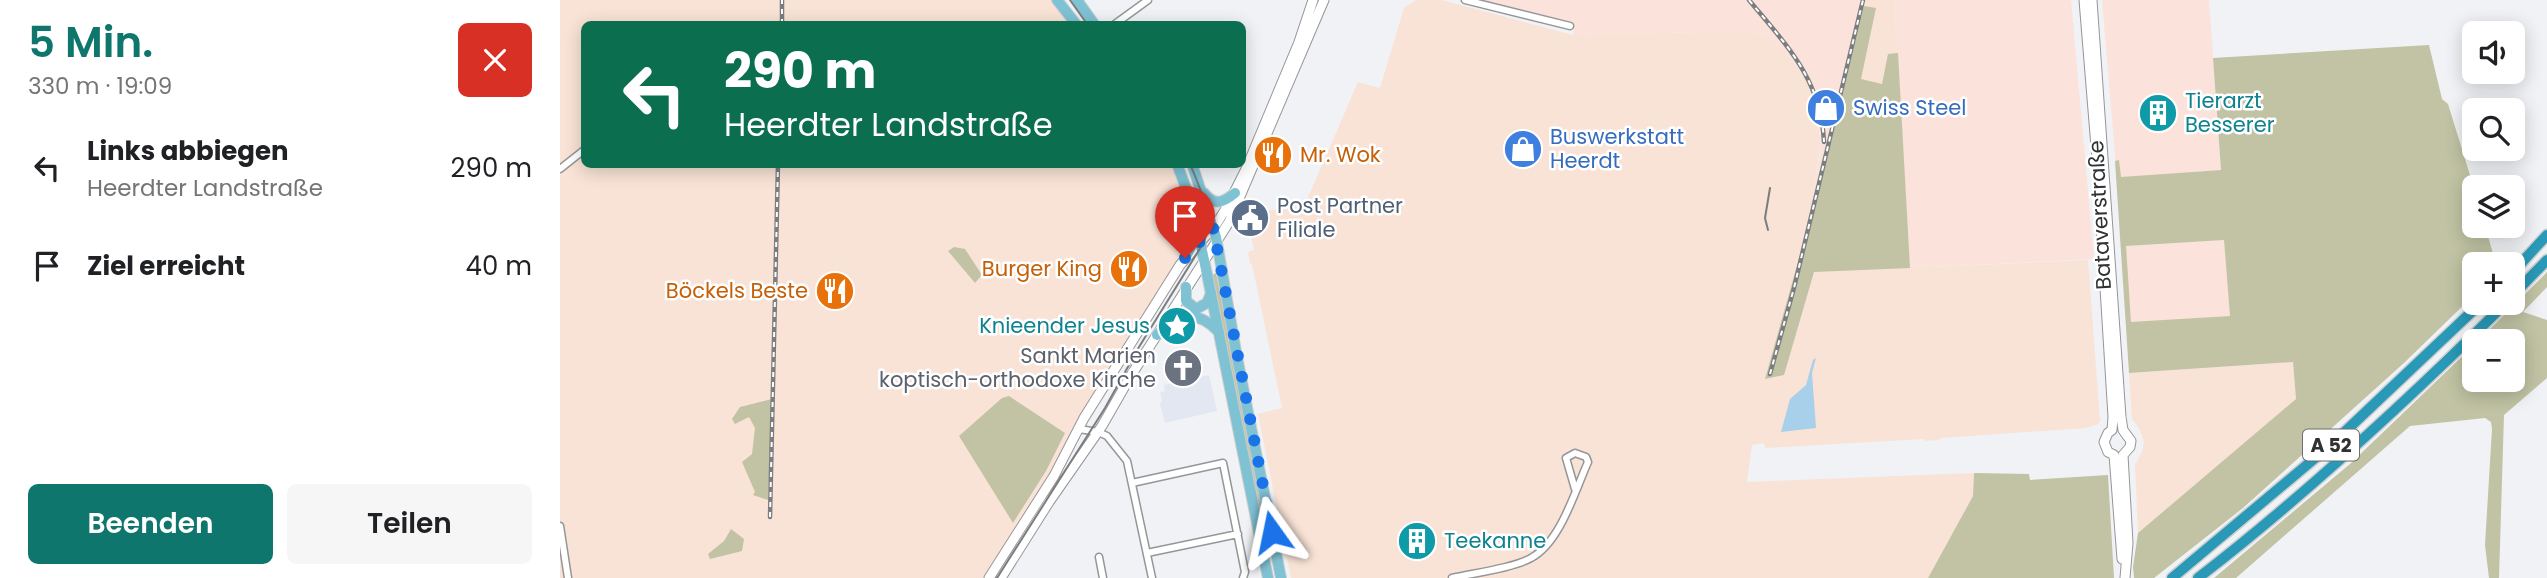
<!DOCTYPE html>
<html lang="de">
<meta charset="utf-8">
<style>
body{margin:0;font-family:Poppins,sans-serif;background:#f6f6f6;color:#202124;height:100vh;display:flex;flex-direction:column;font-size:26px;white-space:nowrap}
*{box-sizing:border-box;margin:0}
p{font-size:23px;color:#757577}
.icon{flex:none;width:38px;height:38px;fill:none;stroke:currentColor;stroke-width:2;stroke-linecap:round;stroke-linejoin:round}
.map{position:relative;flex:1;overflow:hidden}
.details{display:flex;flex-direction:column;background:#fff;width:560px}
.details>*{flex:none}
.hud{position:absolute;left:21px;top:21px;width:665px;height:147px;border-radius:10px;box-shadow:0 4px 18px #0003;background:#0b6e4f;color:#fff;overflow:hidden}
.fabs{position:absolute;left:1902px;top:21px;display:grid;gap:14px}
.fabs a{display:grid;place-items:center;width:63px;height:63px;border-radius:10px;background:#fff;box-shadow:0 4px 18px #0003;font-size:35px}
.pin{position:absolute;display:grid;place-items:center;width:60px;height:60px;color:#fff;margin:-72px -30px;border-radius:50% 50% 50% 0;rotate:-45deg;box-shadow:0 0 7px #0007}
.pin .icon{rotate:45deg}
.me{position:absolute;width:77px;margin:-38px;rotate:348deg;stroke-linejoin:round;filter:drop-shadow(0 0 5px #0008)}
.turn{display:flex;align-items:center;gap:24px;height:147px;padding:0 28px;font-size:32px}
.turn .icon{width:91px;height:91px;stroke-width:2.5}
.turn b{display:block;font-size:49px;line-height:60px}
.round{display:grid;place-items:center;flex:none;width:74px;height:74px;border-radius:10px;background:#f6f6f6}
.overview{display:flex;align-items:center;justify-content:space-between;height:119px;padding:0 28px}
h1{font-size:42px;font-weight:600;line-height:52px;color:#0f766e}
.cta{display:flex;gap:14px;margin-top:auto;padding:14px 28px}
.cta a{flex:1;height:80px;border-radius:10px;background:#0f766e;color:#fff;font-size:28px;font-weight:600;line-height:80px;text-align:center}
.cta a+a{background:#f6f6f6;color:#202124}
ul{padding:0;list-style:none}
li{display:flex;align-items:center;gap:21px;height:98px;padding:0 28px}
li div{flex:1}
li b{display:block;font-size:26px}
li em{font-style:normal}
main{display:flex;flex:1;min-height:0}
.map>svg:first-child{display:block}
.commercial{fill:#fbe2da}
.industrial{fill:#f9e3d6}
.built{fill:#e2e7f2}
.green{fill:#c1c3a4;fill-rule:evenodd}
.water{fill:#a8d0ea}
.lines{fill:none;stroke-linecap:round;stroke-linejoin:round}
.street-casing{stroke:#959699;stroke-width:9}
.secondary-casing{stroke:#959699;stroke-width:11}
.primary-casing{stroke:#cdcece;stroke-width:12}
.highway-casing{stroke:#cdcece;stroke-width:13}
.street{stroke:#fff;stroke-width:6}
.secondary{stroke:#fff;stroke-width:9}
.primary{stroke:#7fc2d4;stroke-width:10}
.highway{stroke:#2999b7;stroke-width:10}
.tram{stroke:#7c7d7f;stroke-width:2}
.rail-casing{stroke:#7c7d7f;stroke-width:4.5}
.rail{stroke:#fff;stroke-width:2;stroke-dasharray:5;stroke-linecap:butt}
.route{stroke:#1a73e8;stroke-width:12;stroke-dasharray:0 21.6}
.labels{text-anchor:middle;stroke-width:5;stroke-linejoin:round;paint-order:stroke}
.shield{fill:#fff;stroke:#6e6f70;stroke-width:2}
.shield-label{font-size:19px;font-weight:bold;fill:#303132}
.culture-label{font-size:21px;fill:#0d838f;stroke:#fff;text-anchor:start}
.shop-label{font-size:21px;fill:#366cbe;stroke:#fff;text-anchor:start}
.food-label{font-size:21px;fill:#c56008;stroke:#fff;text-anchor:end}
.service-label{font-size:21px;fill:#4e5e75;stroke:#fff;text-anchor:start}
.street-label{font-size:21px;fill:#303132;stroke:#fff}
.worship-label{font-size:21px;fill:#5b616d;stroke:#fff;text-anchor:end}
</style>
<main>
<section class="details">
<div class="overview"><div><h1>5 Min.</h1><p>330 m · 19:09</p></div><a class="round" style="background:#d93025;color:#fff"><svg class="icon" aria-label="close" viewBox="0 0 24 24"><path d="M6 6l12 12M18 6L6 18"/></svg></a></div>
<ul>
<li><svg class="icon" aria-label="left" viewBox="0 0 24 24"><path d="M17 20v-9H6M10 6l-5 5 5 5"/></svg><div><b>Links abbiegen</b><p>Heerdter Landstraße</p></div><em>290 m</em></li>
<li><svg class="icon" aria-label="arrive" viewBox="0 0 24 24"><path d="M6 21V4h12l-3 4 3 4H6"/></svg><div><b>Ziel erreicht</b></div><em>40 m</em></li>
</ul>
<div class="cta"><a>Beenden</a><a>Teilen</a></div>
</section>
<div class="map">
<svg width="1987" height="578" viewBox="0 0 1987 578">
<rect width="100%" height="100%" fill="#f0f2f5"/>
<!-- commercial -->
<path class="commercial" d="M922,0h379l-55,223 13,-64 2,-16 -4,-31 -7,-24 -10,-18 -11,-14 -23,-20 -17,-5 -176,4 2,-10z
M1334,0h177l23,259 -184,9z
M1542,0h107l12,170 -104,8z
M1664,240l6,76 -99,7 -6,-77z"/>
<!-- industrial -->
<path class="industrial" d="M0,0h493l19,24h-488v140l588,1 18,63 1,8 -7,17 -108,171 -19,39 -74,115h-423z
M856,0h26l131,35 176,-4 17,5 23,20 11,14 10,18 5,16 6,39 -10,59 50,-202h33l16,268 178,-8 12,161 -2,3 -12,4 -145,10 -2,2 -14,1 -1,-2 -159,9 -1,-5 -12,2 -5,37 227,-9 -1,23 -45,82h-637l-33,-164 24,-6 -30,-144h-2l-2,-12 6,-2 -5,-24h-4l1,-12 -4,-2 3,-8 18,7 30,-3 13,-6 52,-120 22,6 24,-80z
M1733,362l3,38 -158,133 -3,-68 7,-13 2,-10 -5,-14 -7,-9 -3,-46z"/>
<!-- built -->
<path class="built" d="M649,375l8,36 -52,12 -5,-19 2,-3 -2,-9 5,-1 -1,-6z"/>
<!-- green -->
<path class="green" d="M1304,6l12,2 -15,71 21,5 6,-30 10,-1 12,215 -96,4 -30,103 -19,4 59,-209z
M1869,45l13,54 6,5 26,84v38h11l11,38h-22v31l-69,67 -162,146 -89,70h-20l-1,-11 5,-34 158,-134 -3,-37 -164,11 -14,-212 4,-1 2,17 100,-7 -8,-112zM1664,240l6,76 -99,6 -5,-76z
M394,247l11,2 17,26 -7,8 -27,-32z
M1987,272v15l-24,25 24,8v58l-43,37 -5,163h-10l-4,-33 7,-116 -1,-7 -6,-4 -75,8 -174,152h-22l136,-114 124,-119v35h39v-39h-35z
M656,273l56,277h-2l-9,-28 -49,-247z
M449,396l56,37 -19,38 -33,52 -54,-87 43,-38z
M212,399l-4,101 -15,-5 2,-3 -13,-30 10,-8 3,-26 -6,-11 -14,7 -3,-5 8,-12z
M1414,473l55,1 1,6 78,-5 6,103h-186l45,-82z
M171,529l13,10 -2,12 -32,8 -2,-5 16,-13z"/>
<!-- water -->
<path class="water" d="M1256,358l-4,15 4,55 -35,4 9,-33 16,-14 7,-25z"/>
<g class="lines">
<!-- street casing -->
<g class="street-casing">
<path id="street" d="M905,0l105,26
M555,24l33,-24
M0,169l24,-19
M519,429l19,3 9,4 20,25 25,117
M572,483l91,-20 22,109 -2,6
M0,526l8,52
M587,553l91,-19
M539,557l4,21
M892,578c22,-5 61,-10 79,-20 29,-15 44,-67 57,-96l-2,-5 -11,-4 -9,5 9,31"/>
</g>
<!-- secondary casing -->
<g class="secondary-casing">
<path id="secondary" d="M1524,0l13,159 16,258 -1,13 -4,3 -4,9 4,10 6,3 8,104
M1532,0l29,417 2,13 8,11 -1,6 -7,8 5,88 -3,35
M429,578l65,-102 30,-58 96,-153 37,-42 11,-18 18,-36 53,-127 14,-42
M441,578l48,-76 53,-76 28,-49 99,-155 95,-222"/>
</g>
<!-- primary casing -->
<g class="primary-casing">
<path id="primary" d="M497,0l19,24
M517,0l17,24
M617,164l15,40 15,70 61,304
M632,164l24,73 21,120 44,221
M644,193c11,14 20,9 31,0
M625,258l6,-11 5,-18
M626,287v14l10,8 11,-6 4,-10
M597,335c19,-23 40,-26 62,-3"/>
</g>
<!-- highway casing -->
<g class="highway-casing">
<path id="highway" d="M1953,272l34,-37
M1953,295l34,-35
M1612,578l161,-135 148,-140
M1638,578c109,-84 210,-178 308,-275"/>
</g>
<!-- street -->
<use href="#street" class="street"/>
<!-- secondary -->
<use href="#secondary" class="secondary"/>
<!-- primary -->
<use href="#primary" class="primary"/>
<!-- highway -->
<use href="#highway" class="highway"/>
<!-- tram -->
<path class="tram" d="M510,0l17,24
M689,229l3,-1
M1208,230l-3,-12 5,-30
M437,578l108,-170 34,-61 65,-105c9,-26 -4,-55 -14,-78"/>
<!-- rail casing -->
<g class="rail-casing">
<path id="rail" d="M1189,0c38,46 72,79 75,142
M222,24v-24
M1210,374l24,-86 69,-288
M210,517l8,-353"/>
</g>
<!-- rail -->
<use href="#rail" class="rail"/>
</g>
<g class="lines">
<!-- route -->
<path class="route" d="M625,258l28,-31 59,305"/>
</g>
<!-- icons -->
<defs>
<g id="shop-disc" transform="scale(2.0125)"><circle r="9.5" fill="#3f7fe0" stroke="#fff"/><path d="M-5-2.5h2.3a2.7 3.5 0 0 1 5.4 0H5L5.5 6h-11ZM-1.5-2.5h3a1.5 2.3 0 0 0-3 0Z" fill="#fff"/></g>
<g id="building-disc" transform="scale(2.0125)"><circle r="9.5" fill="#0f9aa8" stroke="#fff"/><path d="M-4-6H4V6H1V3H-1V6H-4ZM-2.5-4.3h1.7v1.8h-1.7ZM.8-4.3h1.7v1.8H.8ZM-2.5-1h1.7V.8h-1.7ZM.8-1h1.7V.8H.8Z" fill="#fff"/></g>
<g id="restaurant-disc" transform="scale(2.0125)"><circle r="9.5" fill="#e8710a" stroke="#fff"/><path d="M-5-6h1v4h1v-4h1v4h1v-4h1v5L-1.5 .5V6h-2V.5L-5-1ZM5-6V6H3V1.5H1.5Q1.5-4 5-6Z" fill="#fff"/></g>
<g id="civic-disc" transform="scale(2.0125)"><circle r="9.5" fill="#5c6f8a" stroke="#fff"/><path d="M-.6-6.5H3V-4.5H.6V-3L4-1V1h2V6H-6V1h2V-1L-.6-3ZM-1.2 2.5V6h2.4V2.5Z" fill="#fff"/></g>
<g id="sight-disc" transform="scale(2.0125)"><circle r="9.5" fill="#0f9aa8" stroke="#fff"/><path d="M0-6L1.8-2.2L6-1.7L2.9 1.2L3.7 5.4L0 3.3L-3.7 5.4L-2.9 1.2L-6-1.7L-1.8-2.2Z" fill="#fff"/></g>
<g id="church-disc" transform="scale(2.0125)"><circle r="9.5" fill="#6b7280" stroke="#fff"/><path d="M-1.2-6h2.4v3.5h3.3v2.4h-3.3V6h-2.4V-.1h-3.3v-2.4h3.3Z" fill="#fff"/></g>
</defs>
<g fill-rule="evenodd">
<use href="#shop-disc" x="1266" y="108"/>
<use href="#building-disc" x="1598" y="113"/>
<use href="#shop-disc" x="963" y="149"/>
<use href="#restaurant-disc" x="713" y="155"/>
<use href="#civic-disc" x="690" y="218"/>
<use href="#restaurant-disc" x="569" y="269"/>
<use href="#restaurant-disc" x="275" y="291"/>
<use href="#sight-disc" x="617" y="326"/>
<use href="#church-disc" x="623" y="368"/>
<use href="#building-disc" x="857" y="541"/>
</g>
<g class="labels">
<!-- shield labels -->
<rect class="shield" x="1743" y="429.5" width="56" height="31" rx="5"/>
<g class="shield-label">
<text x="1771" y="452">A 52</text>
</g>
<!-- culture labels -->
<g class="culture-label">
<text x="1625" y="108">Tierarzt<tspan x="1625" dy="24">Besserer</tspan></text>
<text x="590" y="333" text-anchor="end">Knieender Jesus</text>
<text x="884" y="548">Teekanne</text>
</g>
<!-- shop labels -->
<g class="shop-label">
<text x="1293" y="115">Swiss Steel</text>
<text x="990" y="144">Buswerkstatt<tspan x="990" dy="24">Heerdt</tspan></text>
</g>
<!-- food labels -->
<g class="food-label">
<text x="740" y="162" text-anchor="start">Mr. Wok</text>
<text x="542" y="276">Burger King</text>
<text x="248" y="298">Böckels Beste</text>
</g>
<!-- service labels -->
<g class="service-label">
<text x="717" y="213">Post Partner<tspan x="717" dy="24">Filiale</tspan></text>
</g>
<!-- street labels -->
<g class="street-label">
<text transform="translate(1540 215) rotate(-93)" y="7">Bataverstraße</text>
</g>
<!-- worship labels -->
<g class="worship-label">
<text x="596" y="363">Sankt Marien<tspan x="596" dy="24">koptisch-orthodoxe Kirche</tspan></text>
</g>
</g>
</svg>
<div class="fabs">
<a><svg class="icon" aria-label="sound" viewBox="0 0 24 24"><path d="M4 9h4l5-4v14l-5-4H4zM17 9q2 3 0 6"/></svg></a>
<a><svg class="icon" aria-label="search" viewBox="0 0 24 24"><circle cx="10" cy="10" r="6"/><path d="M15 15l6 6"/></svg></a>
<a><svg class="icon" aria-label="layers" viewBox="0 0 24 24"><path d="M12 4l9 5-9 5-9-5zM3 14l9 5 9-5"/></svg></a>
<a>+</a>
<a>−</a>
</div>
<div class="pin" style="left:625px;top:258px;background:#d93025"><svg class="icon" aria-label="arrive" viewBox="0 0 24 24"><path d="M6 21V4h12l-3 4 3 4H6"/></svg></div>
<svg class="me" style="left:712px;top:532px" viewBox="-20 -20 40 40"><path d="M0-17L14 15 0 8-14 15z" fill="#1a73e8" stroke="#fff" stroke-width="4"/></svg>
<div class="hud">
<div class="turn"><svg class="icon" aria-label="left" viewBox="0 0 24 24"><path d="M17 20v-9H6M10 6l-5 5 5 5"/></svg><div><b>290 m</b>Heerdter Landstraße</div></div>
</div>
</div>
</main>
